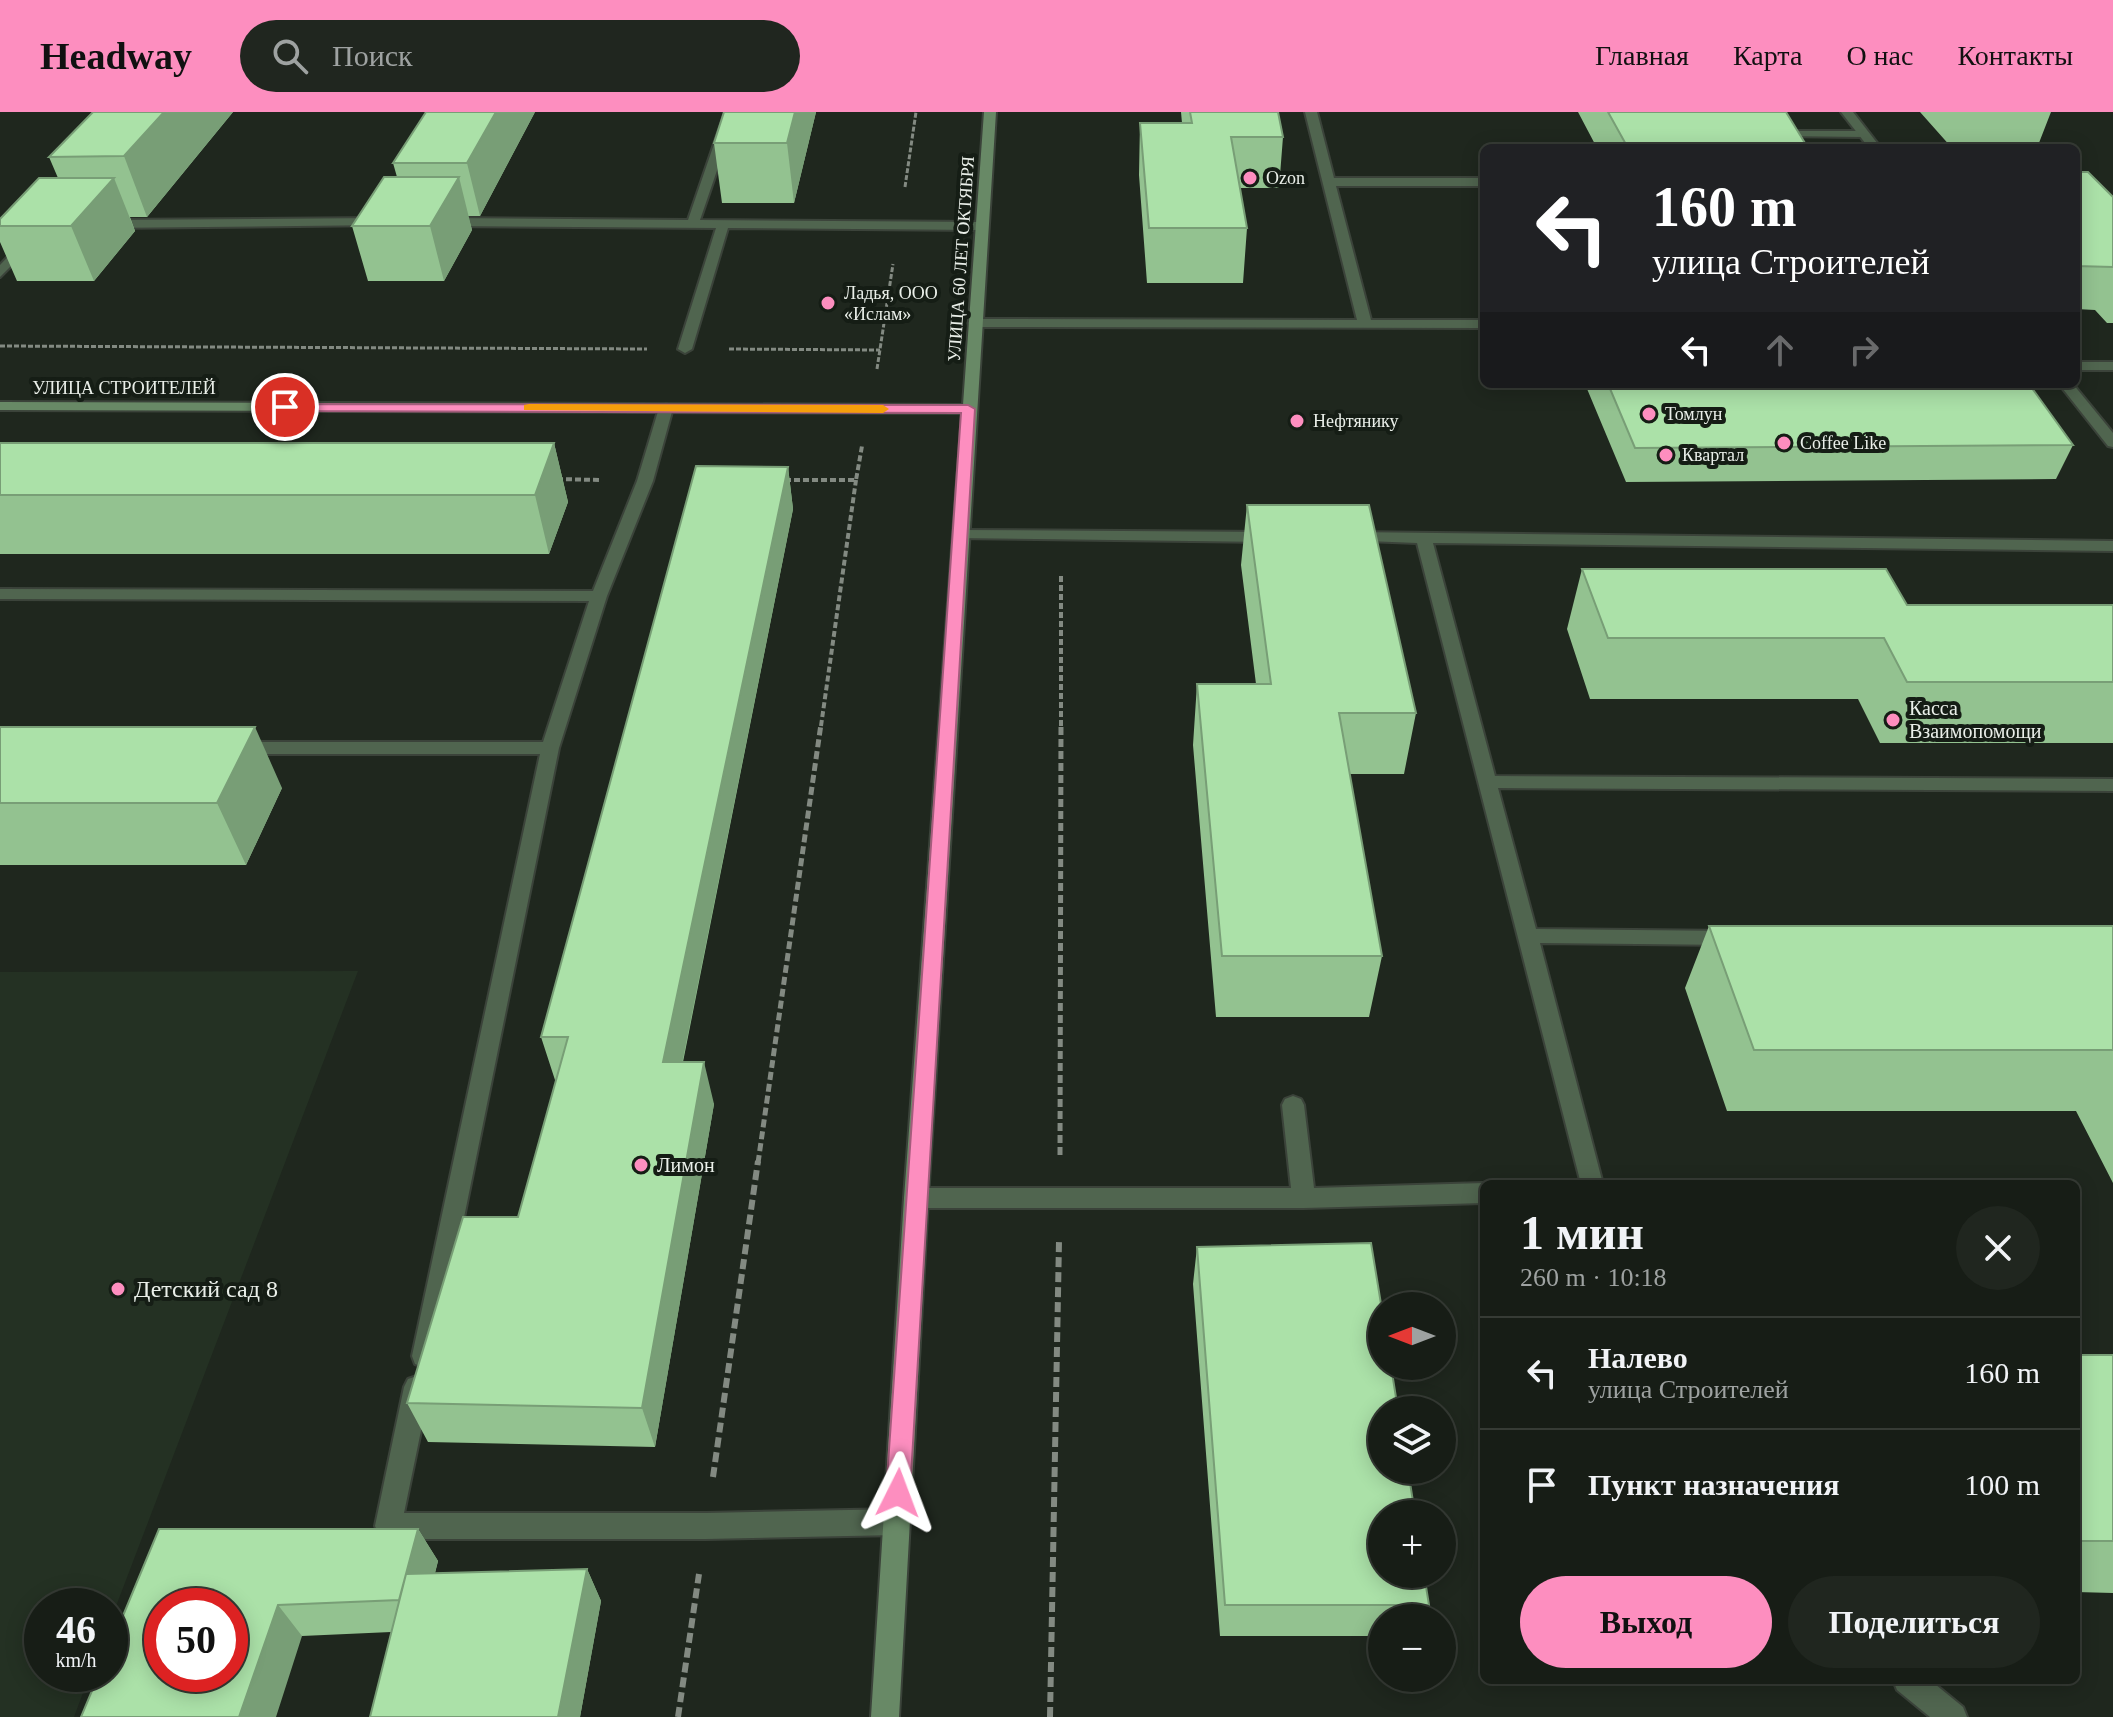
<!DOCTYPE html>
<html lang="ru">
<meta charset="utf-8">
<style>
body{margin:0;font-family:"Times New Roman",serif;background:#20261f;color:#f1f3f6;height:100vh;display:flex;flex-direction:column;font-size:30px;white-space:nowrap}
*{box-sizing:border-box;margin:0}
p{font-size:26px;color:#9ea2a1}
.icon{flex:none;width:44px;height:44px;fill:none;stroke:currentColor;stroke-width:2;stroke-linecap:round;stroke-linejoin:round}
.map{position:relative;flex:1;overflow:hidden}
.panel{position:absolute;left:1480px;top:1068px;width:600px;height:504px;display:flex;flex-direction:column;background:#171d16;border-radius:12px;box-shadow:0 4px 20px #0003,0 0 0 2px #363b35}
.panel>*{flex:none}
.top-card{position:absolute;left:1480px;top:32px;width:600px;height:244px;border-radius:12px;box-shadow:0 4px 20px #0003,0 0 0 2px #363b35;background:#202124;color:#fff;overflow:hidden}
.needle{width:52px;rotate:270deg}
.tools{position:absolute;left:1368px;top:1180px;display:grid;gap:16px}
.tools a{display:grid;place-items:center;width:88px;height:88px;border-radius:50%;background:#171d16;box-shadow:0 4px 20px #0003,0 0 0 2px #363b35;font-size:40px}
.speed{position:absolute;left:24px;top:1476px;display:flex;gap:16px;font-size:40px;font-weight:700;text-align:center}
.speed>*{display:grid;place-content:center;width:104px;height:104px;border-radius:50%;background:#171d16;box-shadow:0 4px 20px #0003,0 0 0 2px #363b35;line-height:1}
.speed small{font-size:20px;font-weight:400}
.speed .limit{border:12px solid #d22;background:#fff;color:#111}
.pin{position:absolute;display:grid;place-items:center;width:68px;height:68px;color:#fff;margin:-34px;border:4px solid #fff;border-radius:50%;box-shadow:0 2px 8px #0007}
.me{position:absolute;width:88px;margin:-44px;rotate:3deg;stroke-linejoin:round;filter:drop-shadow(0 0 6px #0008)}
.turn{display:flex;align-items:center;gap:28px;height:168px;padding:0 40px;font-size:36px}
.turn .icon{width:104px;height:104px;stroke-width:2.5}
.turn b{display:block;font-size:56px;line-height:68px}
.lanes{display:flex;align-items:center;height:76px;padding:0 40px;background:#0003;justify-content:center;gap:40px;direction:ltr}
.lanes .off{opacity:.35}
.round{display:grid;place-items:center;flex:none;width:84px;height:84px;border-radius:42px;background:#20261f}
.summary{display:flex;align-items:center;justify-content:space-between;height:136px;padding:0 40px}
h1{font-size:48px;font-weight:600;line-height:60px}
.cta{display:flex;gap:16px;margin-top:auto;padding:16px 40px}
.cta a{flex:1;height:92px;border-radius:48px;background:#fd8ebf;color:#111;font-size:32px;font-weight:600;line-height:92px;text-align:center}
.cta a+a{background:#20261f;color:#f1f3f6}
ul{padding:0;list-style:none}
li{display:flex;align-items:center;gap:24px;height:112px;padding:0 40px;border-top:2px solid #363b35}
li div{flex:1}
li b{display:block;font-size:30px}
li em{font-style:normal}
header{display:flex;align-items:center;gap:48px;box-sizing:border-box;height:112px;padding:0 40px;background:#fd8ebf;color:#111}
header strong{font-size:38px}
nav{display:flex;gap:44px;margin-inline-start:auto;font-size:28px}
.search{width:560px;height:72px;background:#20261f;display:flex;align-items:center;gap:20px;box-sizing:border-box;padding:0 28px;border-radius:44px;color:#9ea2a1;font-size:30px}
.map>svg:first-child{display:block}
.built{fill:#243123}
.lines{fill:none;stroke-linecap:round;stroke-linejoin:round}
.lane-casing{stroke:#3b433a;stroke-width:4}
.street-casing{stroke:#3b433a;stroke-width:4}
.secondary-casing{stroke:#3b433a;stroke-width:4}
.path-far3{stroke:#838a82;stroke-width:3;stroke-dasharray:5 2;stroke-linecap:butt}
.path-far2{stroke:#838a82;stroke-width:4;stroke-dasharray:6 3;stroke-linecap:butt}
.path-far1{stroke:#838a82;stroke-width:5;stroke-dasharray:8 4;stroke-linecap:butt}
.path{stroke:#838a82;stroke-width:6;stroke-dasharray:10 5;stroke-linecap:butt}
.lane{fill:#50654f;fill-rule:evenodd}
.street{fill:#50654f;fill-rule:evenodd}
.secondary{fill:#688966;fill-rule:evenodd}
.wall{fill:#93c290}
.shaded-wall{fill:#789e76}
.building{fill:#abe1a8;stroke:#789e76;stroke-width:2;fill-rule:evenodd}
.route{fill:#fd8ebf;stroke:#a45c7c;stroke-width:2}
.slow{fill:#f59e0b}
.poi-dot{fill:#fd8ebf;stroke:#151d15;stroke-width:3}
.labels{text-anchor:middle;stroke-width:8;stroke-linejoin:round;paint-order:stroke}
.far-poi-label{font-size:18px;fill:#eaefe9;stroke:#151d15;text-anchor:start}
.far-street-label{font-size:18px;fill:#eaefe9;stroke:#151d15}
.poi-label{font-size:20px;fill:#eaefe9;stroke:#151d15;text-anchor:start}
.near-poi-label{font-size:24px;fill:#eaefe9;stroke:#151d15;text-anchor:start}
</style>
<header>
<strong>Headway</strong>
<div class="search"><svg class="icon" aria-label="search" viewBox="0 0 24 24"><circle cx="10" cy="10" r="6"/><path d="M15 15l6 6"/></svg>Поиск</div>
<nav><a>Главная</a><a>Карта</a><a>О нас</a><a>Контакты</a></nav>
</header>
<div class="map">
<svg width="2113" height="1605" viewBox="0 0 2113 1605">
<rect width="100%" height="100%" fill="#1f271e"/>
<!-- built -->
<path class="built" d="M358,859l-248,651v-16h-68v68h48l-16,43h-74v-745z"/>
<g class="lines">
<!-- lane casing -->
<g class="lane-casing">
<path id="lane" d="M725,0h12l-37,108 281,2 6,4 -6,4 -253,-2 -36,121 -7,4 -7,-4 38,-121 -271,-2 -6,-4 6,-4 243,2z
M1305,0h12l17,66h150v8h-148l35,134h113v8l-509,-1 -7,-4 7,-4 382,1z
M1775,19h88l6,3 -6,3 -92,-1 -2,-2z
M381,106l4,1v6l-280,3 -6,-4 6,-4z
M22,130l10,3 -32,32v-12z
M2076,250h37v8h-37z
M666,292l7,4 -20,73 -46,115 -48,152 -123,608 -3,8 -9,3 -9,-3 -3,-8 128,-602h-302l-9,-6 9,-6h305l46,-141 -589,-2v-10l593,2 44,-110 22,-73z
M961,418l308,2 8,5 -8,5 -314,-4 -2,-3z
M1349,420l764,9v10l-680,-8 62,233 618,3v12l-615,-3 38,141 197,2 7,2 3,5 -3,5 -7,2 -193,-2 63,241h-22l-164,-641 -74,-3v-6z
M1293,984l8,3 3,6 10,83 170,-5v20l-180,5h-388l-8,-3 -4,-7 4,-7 8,-3h375l-9,-83 3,-6z
M417,1264l9,3 4,8 -26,126h302l191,-4 9,4 4,9 -4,9 -9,4 -191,4h-318l-9,-4 -4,-9 29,-139 4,-8z
M1893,1568h37l33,27 4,10h-37l-33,-27z"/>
</g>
<!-- street casing -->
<g class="street-casing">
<path id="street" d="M1841,0h12l28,36h-12z
M2059,272h14l40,49v14l-5,-1z"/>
</g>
<!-- secondary casing -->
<g class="secondary-casing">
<path id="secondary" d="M984,0h12l-68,1086 -29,519h-28l33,-519 58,-785 -962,-3v-8l963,3z"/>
</g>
<!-- path-far3 -->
<path class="path-far3" d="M905,75l11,-75
M0,234l647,3
M729,237l151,1
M877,257l16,-105"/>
<!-- path-far2 -->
<path class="path-far2" d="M557,367l42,1
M785,368h71l6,-34
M821,614l35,-246
M1061,614v-153"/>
<!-- path-far1 -->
<path class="path-far1" d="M1060,1043l1,-431
M758,1051l63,-439"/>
<!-- path -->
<path class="path" d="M713,1365l45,-316
M678,1605l21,-143
M1050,1605l9,-476"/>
<!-- lane -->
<use href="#lane" class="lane"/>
<!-- street -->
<use href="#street" class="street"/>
<!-- secondary -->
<use href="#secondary" class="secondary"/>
</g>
<!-- wall -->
<path class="wall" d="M93,0h140l-86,105h-17l5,14 -41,50h-77l-17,-39v-23l58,-41 -9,-21z
M535,0l-55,104h-12l4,14 -28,51h-76l-16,-55 45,-49 -4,-14z
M724,0h92l-22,91h-72l-8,-60z
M1181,0h97l5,25 -4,51h-39l7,40 -4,55h-96l-8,-108 1,-52h42z
M1578,0h208l22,36h-211z
M1920,0h131l-14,36h-85z
M2076,60l37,25v126h-6l-12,-13 -19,-1z
M1585,272h444l44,61 -17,34 -430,3z
M0,331h554l14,59 -19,52h-549z
M788,355l5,42 -110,553 31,42 -59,343 -227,-5 -21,-39 111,-186 38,-137h-1l-14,-43z
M1247,393l169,208 -12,61h-55l33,182 -13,61h-153l-23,-272 4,-61h59l-15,-119z
M1582,457l325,36h206v138h-233l-22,-44h-268l-23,-70z
M0,615l282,61 -36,77h-246z
M1709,814h404v257l-37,-72h-349l-42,-123z
M1197,1135l232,358 -5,13h-42v18h-162l-27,-352z
M2076,1243h37v238l-37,-1z
M418,1417l20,32 -3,12 152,-4 14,32 -21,116h-210l21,-85 -89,4 -203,38z"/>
<!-- shaded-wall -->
<path class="shaded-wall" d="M164,0h69l-86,105 -23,-61z
M496,0h39l-55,104 -13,-53z
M795,0h21l-22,91 -7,-60z
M459,65l13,53 -28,51 -14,-55z
M114,66l21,53 -41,50 -23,-55z
M554,331l14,59 -19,52 -14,-59z
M788,355l5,42 -119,595 -11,-42z
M255,615l27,61 -36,77 -29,-62z
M704,950l10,42 -59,343 -13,-39z
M418,1417l20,32 -18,70 -21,-31z
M587,1457l14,32 -21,116h-22z
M278,1493l24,31 -26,81h-37z"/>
<!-- building -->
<path class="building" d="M93,0h71l-40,44 -75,1z
M426,0h70l-29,51h-74z
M724,0h71l-8,31h-73z
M1190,0h88l5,25h-52l16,91h-98l-9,-105h52z
M1608,0h178l22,36h-180z
M2076,60h12l25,25v70l-37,-1z
M384,65h75l-29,49h-78z
M39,66h75l-43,48h-71v-7z
M1608,272h421l44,61 -438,3z
M0,331h554l-19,52h-535z
M696,354l92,1 -125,595h41l-62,346 -235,-5 56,-186h55l50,-180h-27z
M1247,393h122l47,208h-77l43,243h-160l-25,-272h74z
M1582,457h304l21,36h206v77h-206l-23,-44h-276z
M0,615h255l-38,76h-217z
M1709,814h404v124h-359z
M1371,1131l11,67v56h9l7,44h-16v60h26l7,44h-33v60h42l5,31h-204l-28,-358z
M2076,1243h37v186h-37z
M159,1417h259l-19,71 -121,5 -39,112h-158l18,-43h11v-27zM162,1494h68v68h-68z
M587,1457l-29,148h-188l36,-143z"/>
<!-- route -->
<path class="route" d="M281,292l687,1 7,4 -65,1084 -3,8 -9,3 -8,-3 -4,-8 75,-1080 -676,-2 -6,-4z"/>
<!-- slow -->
<path class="slow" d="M529,292l354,1 6,4 -6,4 -359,-3v-5z"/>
<!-- markers -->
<g class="poi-dot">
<circle cx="1250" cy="66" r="8"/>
<circle cx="828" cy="191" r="8"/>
<circle cx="1649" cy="302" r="8"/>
<circle cx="1297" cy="309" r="8"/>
<circle cx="1784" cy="331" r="8"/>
<circle cx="1666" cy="343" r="8"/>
<circle cx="1893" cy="608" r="8"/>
<circle cx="641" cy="1053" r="8"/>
<circle cx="118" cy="1177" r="8"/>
</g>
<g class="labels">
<!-- far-poi labels -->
<g class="far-poi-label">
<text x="1266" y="72">Ozon</text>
<text x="844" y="187">Ладья, ООО<tspan x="844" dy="21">«Ислам»</tspan></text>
<text x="1665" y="308">Томлун</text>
<text x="1313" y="315">Нефтянику</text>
<text x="1800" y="337">Coffee Like</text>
<text x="1682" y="349">Квартал</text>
</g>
<!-- far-street labels -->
<g class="far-street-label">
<text transform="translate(961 147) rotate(-86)" y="6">УЛИЦА 60 ЛЕТ ОКТЯБРЯ</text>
<text x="124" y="282">УЛИЦА СТРОИТЕЛЕЙ</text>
</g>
<!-- poi labels -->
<g class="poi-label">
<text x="1909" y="603">Касса<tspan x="1909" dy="23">Взаимопомощи</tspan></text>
<text x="657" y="1060">Лимон</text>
</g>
<!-- near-poi labels -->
<g class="near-poi-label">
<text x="134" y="1185">Детский сад 8</text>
</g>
</g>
</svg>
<div class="tools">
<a><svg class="needle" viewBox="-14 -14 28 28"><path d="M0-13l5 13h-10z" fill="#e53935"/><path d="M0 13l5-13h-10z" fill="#9ea2a1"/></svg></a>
<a><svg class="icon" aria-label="layers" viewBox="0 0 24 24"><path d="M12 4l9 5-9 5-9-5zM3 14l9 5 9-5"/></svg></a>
<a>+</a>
<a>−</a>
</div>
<div class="speed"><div>46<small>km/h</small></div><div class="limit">50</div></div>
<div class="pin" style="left:285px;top:295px;background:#d93025"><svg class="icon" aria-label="arrive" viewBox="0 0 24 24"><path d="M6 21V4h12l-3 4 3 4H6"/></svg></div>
<svg class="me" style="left:898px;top:1381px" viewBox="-20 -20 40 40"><path d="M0-17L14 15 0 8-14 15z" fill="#fd8ebf" stroke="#fff" stroke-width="4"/></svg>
<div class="top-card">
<div class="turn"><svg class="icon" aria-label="left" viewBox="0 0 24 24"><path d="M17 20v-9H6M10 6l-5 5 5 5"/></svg><div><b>160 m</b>улица Строителей</div></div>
<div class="lanes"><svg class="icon" aria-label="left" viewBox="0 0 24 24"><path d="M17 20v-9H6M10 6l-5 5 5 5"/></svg><svg class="icon off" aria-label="ahead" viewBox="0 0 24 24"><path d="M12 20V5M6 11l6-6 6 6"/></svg><svg class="icon off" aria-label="right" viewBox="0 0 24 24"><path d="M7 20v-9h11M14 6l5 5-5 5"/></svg></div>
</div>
<section class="panel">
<div class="summary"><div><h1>1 мин</h1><p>260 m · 10:18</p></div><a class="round"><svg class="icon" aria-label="close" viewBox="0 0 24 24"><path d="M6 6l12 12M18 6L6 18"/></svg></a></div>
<ul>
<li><svg class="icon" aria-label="left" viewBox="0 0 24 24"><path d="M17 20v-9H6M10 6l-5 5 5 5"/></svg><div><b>Налево</b><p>улица Строителей</p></div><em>160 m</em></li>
<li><svg class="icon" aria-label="arrive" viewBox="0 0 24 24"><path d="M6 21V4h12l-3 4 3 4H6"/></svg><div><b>Пункт назначения</b></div><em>100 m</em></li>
</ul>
<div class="cta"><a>Выход</a><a>Поделиться</a></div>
</section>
</div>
